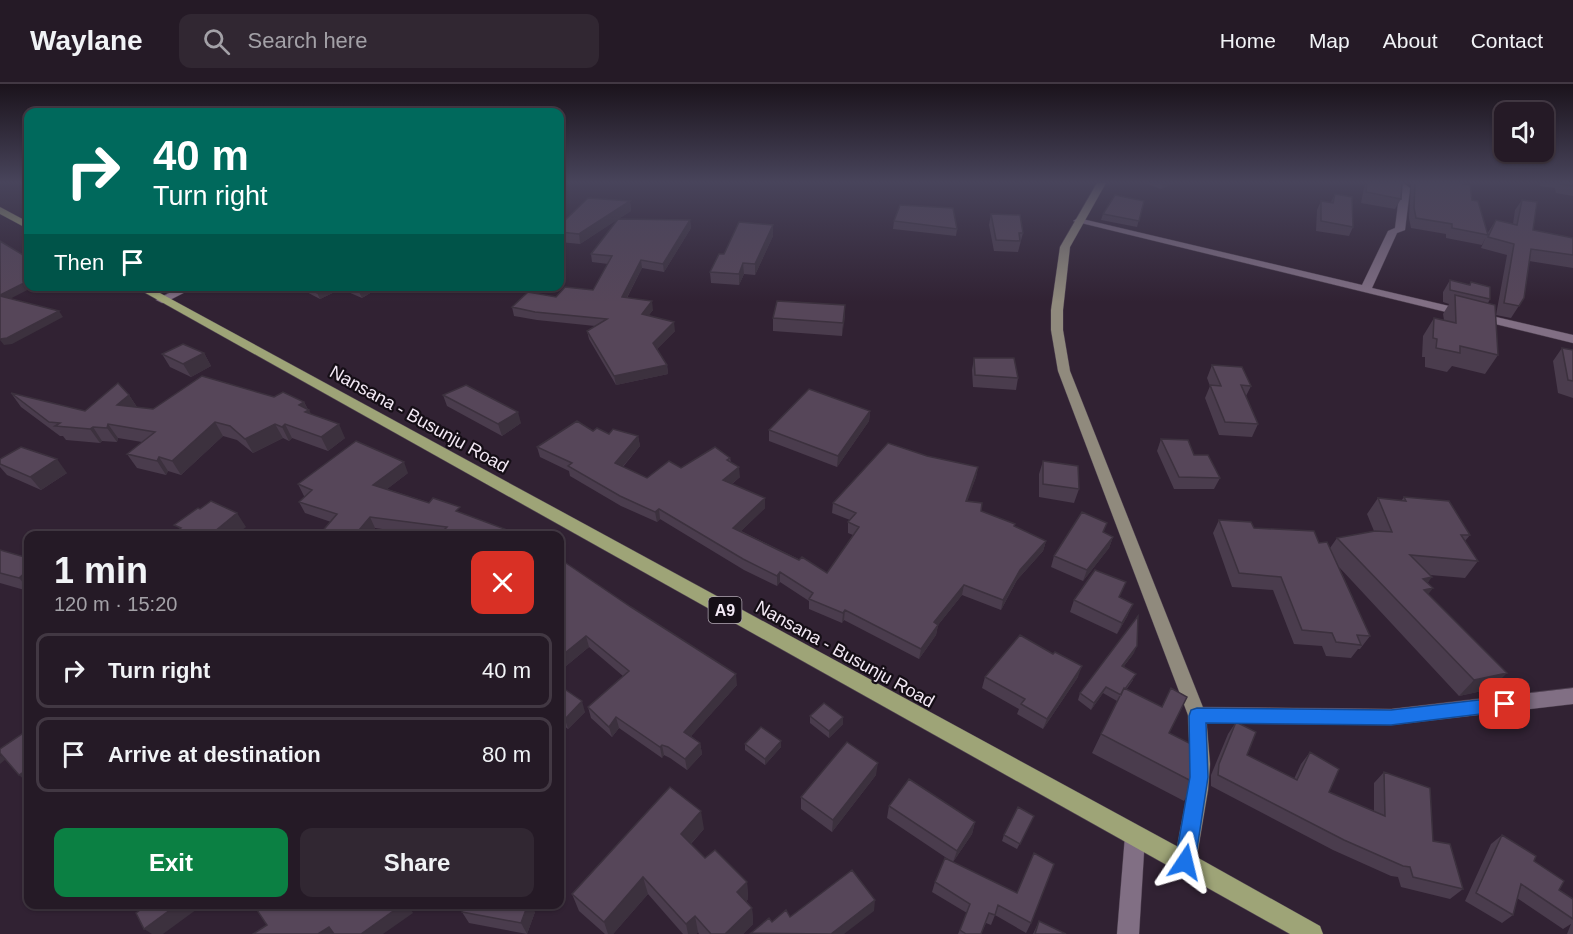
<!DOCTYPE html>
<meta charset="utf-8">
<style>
body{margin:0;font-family:Helvetica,sans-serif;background:#312732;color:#f1f3f6;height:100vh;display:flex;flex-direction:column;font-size:22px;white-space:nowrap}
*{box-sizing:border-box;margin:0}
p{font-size:20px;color:#a3a1a7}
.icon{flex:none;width:33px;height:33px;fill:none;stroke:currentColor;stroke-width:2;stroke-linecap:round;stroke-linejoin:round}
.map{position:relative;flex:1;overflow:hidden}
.panel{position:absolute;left:24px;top:447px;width:540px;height:378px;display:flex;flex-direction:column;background:#251a26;border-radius:12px;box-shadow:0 2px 4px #0004,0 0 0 2px #423843}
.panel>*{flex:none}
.banner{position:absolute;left:24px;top:24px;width:540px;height:183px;border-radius:12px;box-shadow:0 2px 4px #0004,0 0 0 2px #423843;background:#00695c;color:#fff;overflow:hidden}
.controls{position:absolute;left:1494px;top:18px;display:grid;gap:12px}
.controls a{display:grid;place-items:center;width:60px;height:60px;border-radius:12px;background:#251a26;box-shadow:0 2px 4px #0004,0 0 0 2px #423843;font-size:30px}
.pin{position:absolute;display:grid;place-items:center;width:51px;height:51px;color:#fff;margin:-26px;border-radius:12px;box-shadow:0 3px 9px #0006}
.me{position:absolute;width:66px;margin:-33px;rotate:10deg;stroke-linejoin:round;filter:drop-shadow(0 0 4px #0008)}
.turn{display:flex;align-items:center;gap:21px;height:126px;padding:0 30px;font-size:27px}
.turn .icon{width:78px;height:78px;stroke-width:2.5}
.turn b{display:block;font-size:42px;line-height:51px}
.then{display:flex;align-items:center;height:57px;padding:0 30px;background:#0003;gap:12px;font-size:22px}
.round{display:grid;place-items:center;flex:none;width:63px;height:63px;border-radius:12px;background:#312732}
.summary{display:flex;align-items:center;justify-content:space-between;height:102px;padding:0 30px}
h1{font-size:36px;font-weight:700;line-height:45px}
.button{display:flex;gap:12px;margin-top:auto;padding:12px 30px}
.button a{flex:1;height:69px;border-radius:12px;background:#0b8043;color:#fff;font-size:24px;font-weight:700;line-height:69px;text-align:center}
.button a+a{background:#312732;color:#f1f3f6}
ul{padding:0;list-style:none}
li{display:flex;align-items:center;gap:18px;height:75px;margin:0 12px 9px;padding:0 18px;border:3px solid #423843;border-radius:12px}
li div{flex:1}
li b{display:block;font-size:22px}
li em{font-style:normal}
header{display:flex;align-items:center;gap:36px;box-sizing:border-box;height:84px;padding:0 30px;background:#251a26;border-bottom:2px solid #423843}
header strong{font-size:28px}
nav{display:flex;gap:33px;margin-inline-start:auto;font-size:21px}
.search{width:420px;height:54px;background:#312732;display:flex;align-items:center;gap:15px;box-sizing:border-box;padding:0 21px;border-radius:12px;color:#a3a1a7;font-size:22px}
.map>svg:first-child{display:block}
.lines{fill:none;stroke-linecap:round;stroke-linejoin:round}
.street-casing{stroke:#4d404f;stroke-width:1}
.secondary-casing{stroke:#4d404f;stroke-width:1}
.primary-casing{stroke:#4d404f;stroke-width:1}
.street{fill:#816f84;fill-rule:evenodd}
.secondary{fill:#908a7d;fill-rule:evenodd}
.primary{fill:#9ea477;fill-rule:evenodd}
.wall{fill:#4a3c4d}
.shaded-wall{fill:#3c313e}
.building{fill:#564659;stroke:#3c313e;stroke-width:1.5}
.route{fill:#1a73e8;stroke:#114b97;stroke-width:1.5}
.labels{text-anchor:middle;stroke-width:4.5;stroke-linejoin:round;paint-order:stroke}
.shield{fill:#150e16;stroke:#b0a7b2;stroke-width:1.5}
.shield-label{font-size:16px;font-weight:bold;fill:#f3e9f5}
.street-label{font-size:18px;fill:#f3e9f5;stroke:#150e16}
</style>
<header>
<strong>Waylane</strong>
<div class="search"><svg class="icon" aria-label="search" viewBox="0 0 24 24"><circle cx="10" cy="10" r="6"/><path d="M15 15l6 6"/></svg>Search here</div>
<nav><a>Home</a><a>Map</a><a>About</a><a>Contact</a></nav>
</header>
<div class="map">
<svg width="1573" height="850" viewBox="0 0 1573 850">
<rect width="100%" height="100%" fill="#312233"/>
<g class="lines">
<!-- street casing -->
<g class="street-casing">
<path id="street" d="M1390,99h13l7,5 -5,42 -8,3 -25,55 201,47v8l-500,-122 5,-3 284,67 26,-54 7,-3 5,-39z
M182,202h15l-31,16 -4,1 -6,-3z
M1573,604v16l-182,21 -194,-2 -7,-2 -2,-6 2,-6 7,-2 194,2z
M1135,742l7,3 3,7 -6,98h-22l8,-98 3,-7z"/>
</g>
<!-- secondary casing -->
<g class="secondary-casing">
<path id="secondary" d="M1097,99h9l-36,64 -7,63v20l7,41 136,344 4,49 -2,26 -12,72 -3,7 -8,4 -8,-4 -3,-7 14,-72 2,-26 -2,-49 -130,-344 -7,-41v-20l9,-63z"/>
</g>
<!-- primary casing -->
<g class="primary-casing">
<path id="primary" d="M0,123l28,15v7l-28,-15z
M133,202h14l1046,569 127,71 3,8h-33z"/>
</g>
<!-- street -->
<use href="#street" class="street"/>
<!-- secondary -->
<use href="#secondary" class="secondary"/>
<!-- primary -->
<use href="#primary" class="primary"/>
</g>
<!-- wall -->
<path class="wall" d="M1145,99h29l-13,6z
M1366,99h36l-1,16 -6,10 -34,-6 3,-15z
M1412,99h49l11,17 15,34 9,-14 17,4 2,-14 7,-10 11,30 40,8v30l-44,-7 -5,37 -13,20 -15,-3 11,-60 -26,-7 5,-11 -4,8 -36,-7v-4l-35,-6 -2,-10 2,-33z
M1540,99h33v13l-17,-3 -1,-5 -15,-2z
M1335,110l18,33 -4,9 -33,-5 1,-21 4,-9 10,1z
M630,117l1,10 -13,8 72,1 1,8 -27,44 -22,-4 -15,30 26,12 -4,5 26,16 -18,18 10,16 1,9 -52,11 -27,-46 -2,-8 8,-5 -58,-6 -23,-4 -2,-9 81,-17 15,-26 -16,-2 -1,-8 27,-35 -38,25 -20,-2v-17z
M1144,117l-7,26 -36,-7 2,-6z
M991,130l32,19 -5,19 -24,-1 -5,-26z
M894,137l63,8 -1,7 -63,-7z
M773,141v11l-18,39 -11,-1 -5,11 -28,-2 -1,-11 14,-18z
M1450,196l19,5 2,-3 19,17 -2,4 10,52 -13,19 -33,-8 -5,6 -22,-5v-10h-3l1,-21 11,-18 10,2 -1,-6 6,-10 -6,-2v-10z
M295,202h87l-20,12 -21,-9 -21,10z
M845,221l-3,31 -69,-5v-13z
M1562,264l11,2v48l-15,-5 -5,-32z
M204,269l7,13 -20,11 -21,-10 -8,-13z
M974,274l44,20 -2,12 -43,-3 -1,-17z
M1212,281l39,21 -5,10 12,28 -6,13 -33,-2 -14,-37 5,-12 -3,-8z
M11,309l74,18 44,-16 8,12 16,2 121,-12 30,5 7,13 34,23 -17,13 -36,-13 -3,3 -6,-3 -30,15 -16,-13 -14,-4 -42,39 -13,-4 -2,4 -29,-7 -10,-14 15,-12 -24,-4 -1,4 -15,-1 -2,2 -34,-3 -3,-4h-3l-39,-29z
M443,311l78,28 -19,13 -55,-30z
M870,327l-1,10 -32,46 -68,-26v-11z
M593,347l16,3 29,2 2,10 -17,21 24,11 34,-10 49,-10 1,4 9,15 -8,7 33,14v10l-24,23 86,42 26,-38 -5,-2v-11l2,-2 -18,-7 1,-10 94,-47 51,11 -2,10 -9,24 14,10 65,30 -3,10 -26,29 -16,30 -39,-15 -24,30 -2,10 -17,24 -75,-39 -2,3 -33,-14v-8l-29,-19 -3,4 -33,-16 -84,-51 -3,3 -36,-16 -51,-30 -1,-5 -29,-14 -3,-10z
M1161,355l33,16 26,23 -6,11h-40l-17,-38z
M0,375l67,14 -26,17 -34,-15 -7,-8z
M1043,377l36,28 -5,14 -35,-6v-23z
M408,389l-21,16 75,24 48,18 2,4 2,1h-82l-57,-8 -6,8h-48l-1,-2 11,-12 -26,-9 -6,-11 6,-6h-1l-6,-12z
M1404,413l66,38 -5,6 13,20 -13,17 -35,-3 -2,8 5,5 -5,6 63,95 -32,7 -120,-129 31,69 -10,13h-2l-7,9 -25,-2 -4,-10 -28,-2 -21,-54 -41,-3 -19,-54 6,-13 100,23 11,5 7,-10 37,-7 -7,-17 11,-16 23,3z
M1103,448l10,5 -4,11 -26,33 -32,-14 3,-11z
M0,466l28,8v33l-28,-8z
M560,475l177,126 -46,51 9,7 2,11 -15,16 -17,-12 -6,-3 -2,3 -43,-30 -7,9 -21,-19 -3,-11 35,-31 -34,-29 -29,24z
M1119,513l9,18 -11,19 -47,-22 4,-12z
M1134,569l-10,13 9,14 -7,10 43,43 26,50 -11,18 -92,-48 25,-52 -14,-8 -12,17 -13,-10 2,-7z
M985,593h93l-35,52 -26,-15 2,-5 -37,-21z
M560,602l25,26 -17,17 -8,-6z
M810,632l33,8 -14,14 -19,-15z
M1236,638l11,33 47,24 7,-15 9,-12 19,40 45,19v-28l10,-11 49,69 30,48 -13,10 -49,-12 -3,-10 -7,-1 -58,-26 -122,-64v-11l17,-41z
M745,660l36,3 -16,18 -20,-15z
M876,691l-44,57 -31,-23v-12z
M889,722l86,16 -3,12 -19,28 78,61 -5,10 -31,-18 -4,10 -5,-2 -5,11h-23l9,-21 -35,-21 3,-10 16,-21 -64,-43z
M1034,732l-17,33 -15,-8 2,-6z
M704,745l-13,15 14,14 42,24 1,17 -2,2 6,7 1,16 -10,10h-44l-1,-2 -2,2h-13l-35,-40 -35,40h-8l-26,-23 -7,-17z
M1502,751l32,26 25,29 14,9v35h-6l4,-10 -8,5 -46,-31 -4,17 -11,8 -37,-22 26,-57z
M462,828h73l-8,22 -58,-11z
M1039,837l27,13h-33z"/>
<!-- shaded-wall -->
<path class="shaded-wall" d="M1163,99h11l-13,6z
M630,117l1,10 -51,33 -1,-10z
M690,136l1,8 -27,44 -1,-8z
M773,141v11l-18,39v-11z
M641,176l1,8 -19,37 -1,-8z
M743,179l1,11 -5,11v-11z
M28,197v5h7l-31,16 -4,-7z
M331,202h9l1,3 -21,10 -3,-6z
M369,202h13l-20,12 -3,-6z
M652,217l1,9 -10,12 -1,-8z
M845,221v13l-3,18 1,-13z
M59,227l4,6 -51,27 -8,1 -4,-5z
M674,238l1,9 -21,21 -1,-9z
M204,269l7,13 -20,11 -8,-13z
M667,281l1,9 -52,11 -2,-9z
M129,311l9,14 -21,-4z
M304,318l4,8h1l7,13 -17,-18z
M870,327l-1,10 -32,46 1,-11z
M518,328l3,11 -19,13 -4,-12z
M215,338l8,14 -42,39 -9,-14z
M108,340l10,14 -1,4 -10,-14z
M275,340l8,14 -30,15 -8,-14z
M285,340l7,14 -3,3 -7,-14z
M339,340l6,14 -17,13 -7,-14z
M93,343l9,14 -2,2 -10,-14z
M638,352l2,10 -23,27 -2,-10z
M159,373l9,14 -2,4 -9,-14z
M57,375l10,14 -26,17 -11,-13z
M404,378l4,11 -30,23 -5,-11z
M739,383l1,10 -16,13 -1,-10z
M978,383l-2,10 -12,34 2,-10z
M765,414v10l-31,30 -1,-10z
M659,425l1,10 -3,3 -2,-10z
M237,429l9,14 -11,9h-26z
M370,433l5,11 -6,8h-15z
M1113,453l-4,11 -26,33 4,-11z
M1046,457l-3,10 -26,29 -16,30 2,-10 17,-30z
M28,486v18l-9,-10z
M780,488v10l-3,4v-10z
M1432,493l-12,16 3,-14z
M964,501l-2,10 -24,30 -2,10 -17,24 2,-10 13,-27z
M1433,504l-13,16 4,-14z
M1133,520l-5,11 -11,19 5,-11z
M845,526l-1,10 -2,3 1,-10z
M586,552l3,11 -29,24v-14z
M1137,562l-3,7 -15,19 3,-6z
M1082,582l-4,11 -35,52 4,-10z
M1507,589l-16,16 -32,7 15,-16z
M736,590l1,11 -51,57 -2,-10z
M1106,603l-3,6 -12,17 3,-7z
M582,617l3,11 -17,17 -3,-10z
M616,633l3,11 -7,9 -3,-10z
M843,633v7l-14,14v-7z
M781,657v6l-16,18v-6z
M700,659l2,11 -15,16 -2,-11z
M662,661l2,10 -2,3 -2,-11z
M0,671l6,4 -6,5z
M878,679l-2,12 -44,57 1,-12z
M28,685v14l-9,-8z
M701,727l3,18 -20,22 -3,-17z
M975,738l-3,12 -19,28 4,-11z
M643,793l5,17 -35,40h-5l-4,-12z
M747,798l1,17 -10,10 -1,-17z
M875,816l-1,11 -30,23h-13z
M178,820h26l-41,30h-11l-8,-5z
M403,820h5l5,9 -30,21h-22z
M528,820h3l4,8 -8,22 -6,-11z
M752,824l1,16 -10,10h-18z
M695,832l3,16 -2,2h-8l-2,-10z
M329,843l7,7h-18z"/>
<!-- building -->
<path class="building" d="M1367,99h35l-1,16 -35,-7z
M1415,99h46l9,2 2,15 6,1 10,34 -36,-7v-4l-36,-6 -2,-10z
M1561,99h12v3l-12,-2z
M1335,110l17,3 1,30 -32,-6v-20l12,2z
M1115,111l29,6 -5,20 -36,-7z
M588,114l42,3 -51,33 -19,-2v-7z
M1522,116l15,2 -4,28 40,8v17l-42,-6 -7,49 -5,8 -15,-3 10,-59 -26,-7 8,-17 21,5z
M900,121l53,3 4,21 -63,-8z
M991,130l29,1 3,18h-4l1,8 -24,-1z
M618,135l72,1 -27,44 -22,-4 -19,37 30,4 -10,13 32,8 -21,21 14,22 -53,11 -27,-45 20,-12 -72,-7 -23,-5 16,-15 28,5 9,-10 28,3 19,-34 -21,-2z
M739,138l34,3 -18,39 -12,-1 -4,11 -29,-2 9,-18h5z
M0,157l28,17v23l-28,14z
M1450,196l20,5 1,-3 19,5v12l-40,-9z
M305,202h26l-14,7z
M347,202h22l-10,6z
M1455,211l40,10 3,50 -38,-9v7l-24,-5 1,-9 -4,-1 1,-20 22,5z
M0,212l59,15 -52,27 -7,1z
M777,217l68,4 -2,18 -70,-5z
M183,260l21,9 -21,11 -21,-10z
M1562,264l11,2v31l-5,-1z
M974,274h40l4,20 -43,-3z
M1212,281l30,2 9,19 -10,-1 17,39 -33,-2 -15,-37 11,1z
M202,292l72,21 9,-5 21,10 -5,3 10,5 -4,2 34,12 -18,13 -36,-13 -3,3 -7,-3 -30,15 -15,-13 -15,-4 -43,39 -13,-4 -2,4 -30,-7 28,-22 -47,-8 -1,4 -14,-1 -3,2 -35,-3 5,-3 -11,-1 -38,-29 74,18 33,-28 11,12 -12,10 36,4z
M466,301l52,27 -20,12 -55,-29z
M809,305l61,22 -32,45 -69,-26z
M577,337l16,10 4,-3 12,6 4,-5 25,7 -23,27 32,15 22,-17 12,7 34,-21 15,11 -3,2 12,7 -16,13 42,18 -32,30 66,32 3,-3 25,16 32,-46 -11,-5 8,-9 -23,-10 55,-60 39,13 51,11 -12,34 16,2 -1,8 34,13 -1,2 32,15 -26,29 -17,30 -39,-15 -30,37 4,3 -17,24 -76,-39 -2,3 -34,-14 4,-6 -33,-21 -3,4 -34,-17 -84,-50 -4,3 -35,-16 -52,-30 4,-3 -35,-16z
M1161,355l27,1 6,15h14l12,23 -41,-1z
M356,357l48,21 -31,23 56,18 4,-5 27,9 -4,4 54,20 -2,3 6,2h-76l9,-9 -77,-10 -16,19h-29l1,-1 -6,-1 17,-20 -38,-12 13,-12 -14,-6z
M21,363l36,12 -27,18 -30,-13v-5z
M1043,377l35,5 1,23 -36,-5z
M1404,413l45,4 21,34h-9l17,26 -68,-6 22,22 -9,2 10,9 -9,2 83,83 -33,7 -137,-142 38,-7 17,1 -14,-34 28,3z
M211,417l26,12 -28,23h-31l-4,-3 7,-5 -7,-3 24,-17 2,1z
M1082,428l25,11 -4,9 10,5 -26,33 -33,-14z
M1219,436l32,2 3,6 60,3 5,12 8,-1 43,94 -13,-1 4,10 -25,-3 -4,-9 -30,-3 -21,-53 -42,-4z
M0,466l28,8v12l-9,8 -19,-5z
M560,475l71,48 105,67 -52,58 16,11 -15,16 -17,-12 -6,-2 -2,2 -44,-30 -7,10 -21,-20 41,-36 -43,-35 -26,21z
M1095,486l31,12 -7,15 14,7 -11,19 -48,-23z
M1138,532l-1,30 -15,20 14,8 -11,15 -1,-1 -3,7 -15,-8 -12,16 -14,-10z
M1020,551l33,19 2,-2 27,14 -35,53 -26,-15 4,-5 -40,-22z
M560,602l22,15 -17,18 -5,-4z
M1124,604l38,19 9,-19 16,9 -18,36 30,15 -4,35 -94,-49z
M824,619l19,14 -14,14 -19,-15z
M1236,638l20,10 -9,23 50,25 13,-28 29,17 -10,23 56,24 -1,-44 46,16 3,53 17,3 13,45 -50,-12 -3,-10 -7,-1 -59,-26 -126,-65 1,-11z
M761,643l20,14 -16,18 -20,-15z
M28,646v39l-9,6 -19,-22v-4z
M847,658l31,21 -45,57 -32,-23z
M909,695l66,43 -18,29 -68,-45z
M670,703l31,24 -20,23 24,24 10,-8 32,32 -10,10 15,16 -27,26h-14l-16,-18 -9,8 -43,-47 -39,45 -32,-28z
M1018,723l16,9 -14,28 -16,-9z
M1502,751l34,21 -2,5 30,20 -5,9 14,9v20l-52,-35 -8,31 -37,-22z
M1034,769l20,11 -23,59 -33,-18 -3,10 -6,-2 -8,21h-15l-6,-4 10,-26 -35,-22 10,-24 72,35z
M852,786l23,30 -44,34 -80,-1 18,-15 3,4 14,-12 4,7z
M148,820h30l-34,25 -8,-16z
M253,820h150l-42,30h-27l-5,-7 -11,7h-65l14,-9z
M465,820h63l-7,19 -59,-11z
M1039,837l27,13h-31z"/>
<!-- sky -->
<linearGradient id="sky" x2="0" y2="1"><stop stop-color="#1b131c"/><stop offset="0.45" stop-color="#48445b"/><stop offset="1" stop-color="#48445b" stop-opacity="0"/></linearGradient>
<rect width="1573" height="218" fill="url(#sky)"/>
<!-- route -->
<path class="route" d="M1505,613l6,2 2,5 -2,5 -6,2 -114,14 -185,-2 2,54 -13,85 -3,7 -7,3 -7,-3 -3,-7 15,-85 -1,-61 2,-6 6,-2 194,2z"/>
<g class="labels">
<!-- shield labels -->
<rect class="shield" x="708.5" y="513" width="33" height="26" rx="4.5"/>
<g class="shield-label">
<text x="725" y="532">A9</text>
</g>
<!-- street labels -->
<g class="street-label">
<text transform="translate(419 335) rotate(29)" y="6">Nansana - Busunju Road</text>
<text transform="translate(845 570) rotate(29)" y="6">Nansana - Busunju Road</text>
</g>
</g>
</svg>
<div class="controls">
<a><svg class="icon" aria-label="sound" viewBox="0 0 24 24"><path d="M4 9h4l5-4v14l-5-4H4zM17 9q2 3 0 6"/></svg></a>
</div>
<div class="pin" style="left:1505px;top:620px;background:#d93025"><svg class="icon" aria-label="arrive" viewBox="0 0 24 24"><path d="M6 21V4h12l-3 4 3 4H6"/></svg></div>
<svg class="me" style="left:1185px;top:778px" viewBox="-20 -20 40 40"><path d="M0-17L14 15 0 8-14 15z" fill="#1a73e8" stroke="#fff" stroke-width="4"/></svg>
<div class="banner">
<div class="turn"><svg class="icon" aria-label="right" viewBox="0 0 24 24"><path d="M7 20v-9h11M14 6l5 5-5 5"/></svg><div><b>40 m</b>Turn right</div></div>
<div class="then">Then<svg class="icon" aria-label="arrive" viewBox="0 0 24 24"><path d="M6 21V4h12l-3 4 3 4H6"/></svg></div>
</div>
<section class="panel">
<div class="summary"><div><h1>1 min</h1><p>120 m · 15:20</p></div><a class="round" style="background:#d93025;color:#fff"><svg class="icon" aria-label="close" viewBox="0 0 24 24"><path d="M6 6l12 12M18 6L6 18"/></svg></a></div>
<ul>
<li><svg class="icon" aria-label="right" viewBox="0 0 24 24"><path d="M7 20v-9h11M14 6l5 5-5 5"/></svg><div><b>Turn right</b></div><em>40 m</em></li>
<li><svg class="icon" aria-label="arrive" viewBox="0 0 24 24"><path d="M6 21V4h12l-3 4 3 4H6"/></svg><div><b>Arrive at destination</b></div><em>80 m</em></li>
</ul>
<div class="button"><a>Exit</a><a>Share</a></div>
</section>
</div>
